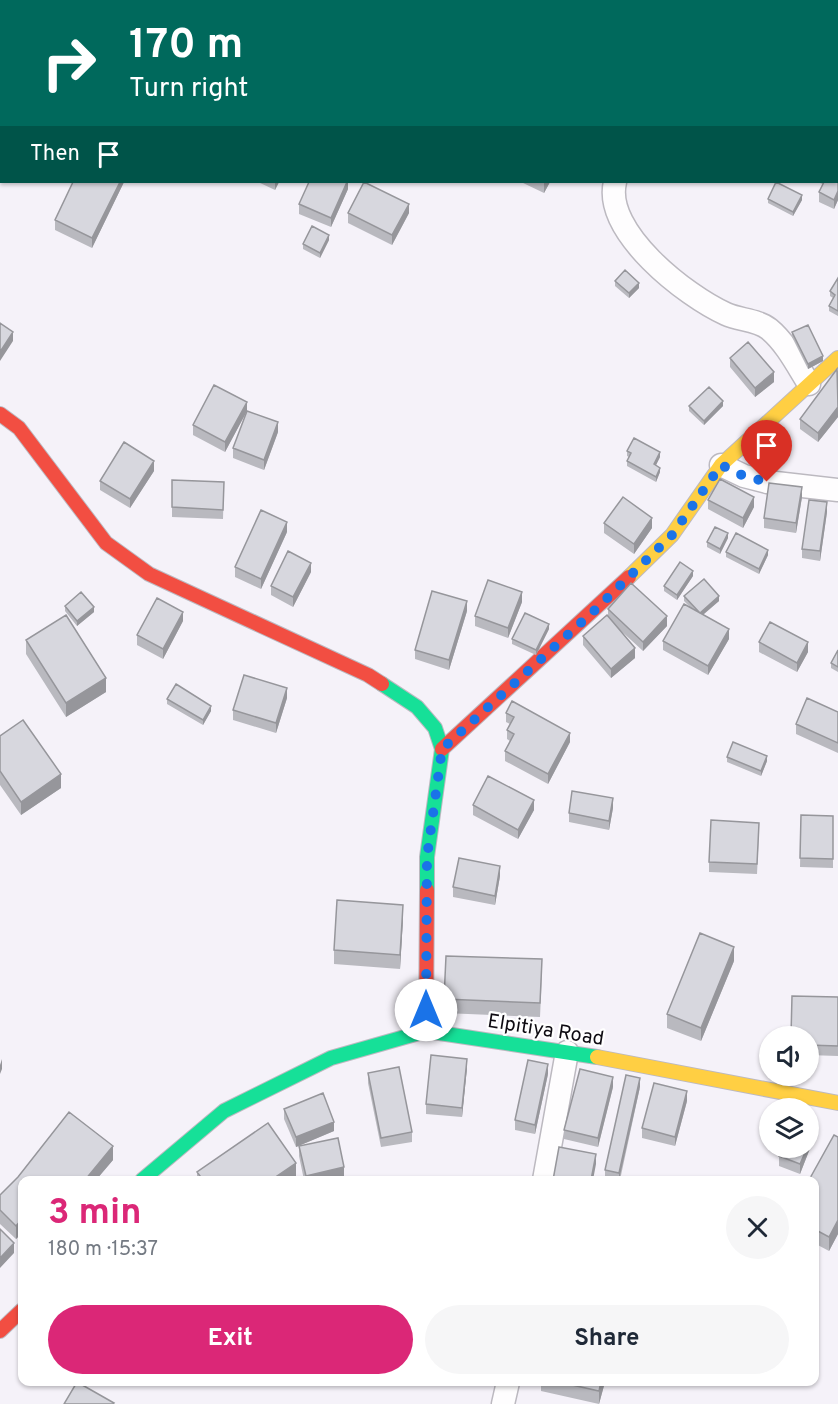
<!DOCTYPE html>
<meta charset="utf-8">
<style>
body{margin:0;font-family:Overpass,sans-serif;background:#f6f6f7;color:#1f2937;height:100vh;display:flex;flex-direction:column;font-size:22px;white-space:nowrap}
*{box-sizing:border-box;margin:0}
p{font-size:20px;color:#747a83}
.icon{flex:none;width:33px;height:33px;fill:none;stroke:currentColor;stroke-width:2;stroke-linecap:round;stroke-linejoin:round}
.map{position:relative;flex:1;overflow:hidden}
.drawer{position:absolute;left:18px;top:1176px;width:801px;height:210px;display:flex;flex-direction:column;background:#fff;border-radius:12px;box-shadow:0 2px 4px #0004}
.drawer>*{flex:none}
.banner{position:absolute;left:0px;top:0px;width:838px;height:183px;box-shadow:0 2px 4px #0004;background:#00695c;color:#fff;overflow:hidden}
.tools{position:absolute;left:759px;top:1026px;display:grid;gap:12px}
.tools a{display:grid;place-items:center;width:60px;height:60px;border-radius:50%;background:#fff;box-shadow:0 2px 4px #0004;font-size:30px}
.pin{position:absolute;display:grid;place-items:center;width:51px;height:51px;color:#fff;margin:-62px -26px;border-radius:50% 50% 50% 0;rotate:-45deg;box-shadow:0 0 6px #0007}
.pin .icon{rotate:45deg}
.me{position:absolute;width:66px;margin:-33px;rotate:0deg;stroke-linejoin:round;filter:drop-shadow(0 0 4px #0008)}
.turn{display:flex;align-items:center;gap:21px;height:126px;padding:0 30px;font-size:27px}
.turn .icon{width:78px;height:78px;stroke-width:2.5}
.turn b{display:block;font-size:42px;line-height:51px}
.then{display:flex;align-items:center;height:57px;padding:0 30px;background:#0003;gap:12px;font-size:22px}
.round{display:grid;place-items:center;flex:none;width:63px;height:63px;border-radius:32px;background:#f6f6f7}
.summary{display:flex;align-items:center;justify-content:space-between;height:102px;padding:0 30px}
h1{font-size:36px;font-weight:700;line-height:45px;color:#db2777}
.cta{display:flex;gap:12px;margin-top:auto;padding:12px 30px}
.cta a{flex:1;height:69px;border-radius:36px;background:#db2777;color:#fff;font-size:24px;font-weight:700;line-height:69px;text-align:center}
.cta a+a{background:#f6f6f7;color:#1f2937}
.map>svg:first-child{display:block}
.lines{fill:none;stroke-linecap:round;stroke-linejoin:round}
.street-casing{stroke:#bcb9c0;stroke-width:25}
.fast-casing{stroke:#bcb9c0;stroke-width:16}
.slow-casing{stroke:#bcb9c0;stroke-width:16}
.jam-casing{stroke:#bcb9c0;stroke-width:16}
.street{stroke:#fefdfe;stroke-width:22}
.fast{stroke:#16e098;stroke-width:14}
.slow{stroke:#ffcf43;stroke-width:14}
.jam{stroke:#f24e42;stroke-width:14}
.wall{fill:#b9b9bf}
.shaded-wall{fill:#96969b}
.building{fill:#d7d7de;stroke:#96969b;stroke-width:1.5}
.route{stroke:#1a73e8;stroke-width:10;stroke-dasharray:0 18}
.labels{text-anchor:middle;stroke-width:4.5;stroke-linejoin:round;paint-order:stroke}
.street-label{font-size:20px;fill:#0e0b12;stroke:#fff}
</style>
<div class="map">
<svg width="838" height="1404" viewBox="0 0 838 1404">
<rect width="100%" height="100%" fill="#f5f2f9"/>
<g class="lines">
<!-- street casing -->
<g class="street-casing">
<path id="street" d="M449,2l1,-2
M0,73l2,-1
M615,182c-12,50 71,114 111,132 13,6 32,6 43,15 17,14 28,36 40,55
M721,465l23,11 23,6 71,8
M544,1180l23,-128
M503,1404l5,-22"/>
</g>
<!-- fast casing -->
<g class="fast-casing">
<path id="fast" d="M382,684l35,23 18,21 7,21 -15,108v33
M142,1180l82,-69 107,-53 95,-27 171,26"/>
</g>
<!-- slow casing -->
<g class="slow-casing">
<path id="slow" d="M629,577l43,-42 49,-70 117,-107
M597,1057l241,46"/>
</g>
<!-- jam casing -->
<g class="jam-casing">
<path id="jam" d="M0,414l19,14 87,115 43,31 219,101 14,9
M442,749l187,-172
M426,1031l1,-141
M0,1331l22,-21"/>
</g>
<!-- street -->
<use href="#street" class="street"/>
<!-- fast -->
<use href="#fast" class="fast"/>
<!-- slow -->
<use href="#slow" class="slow"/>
<!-- jam -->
<use href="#jam" class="jam"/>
</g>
<!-- wall -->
<path class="wall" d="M718,0h48l-1,2h-44z
M0,16h2v51h-2z
M838,167v33l-4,9 -15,-7v-10l4,-8 -6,-2h20z
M124,182l-32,66 -37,-18v-10z
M258,182h21l-4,8z
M348,182v7l-17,38 -32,-13v-10z
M521,182h29l-6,11z
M768,199l34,1 -9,16 -25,-13z
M348,213h61l-17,32 -44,-22z
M329,240l-9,18 -17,-9v-5z
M838,278v38l-9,-5v-5l4,-8 -3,-2v-5z
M615,281l24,7 -10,10 -14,-12z
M792,332l31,29 -15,8 -16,-32z
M730,358l44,24 -19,15 -25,-30z
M838,370v47l-20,25 -18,-13v-10z
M689,406h34l-19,19 -15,-14z
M247,411l-22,41 -32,-17v-10z
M278,432l-14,38 -31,-12v-10z
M627,451l33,6 -4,8 4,7 -4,10 -29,-16v-5l2,-4 -2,-1z
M154,471l-24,37 -30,-18v-9z
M172,480l52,2 -1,37 -51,-2z
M802,497l-6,36 -32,-5v-10z
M708,500l46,7 -11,21 -35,-19z
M827,512l-7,49 -18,-3v-9z
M604,523l48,5 -18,26 -30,-21z
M287,532l-26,57 -26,-12v-10z
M728,538l-8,16 -13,-7v-5z
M726,552l42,3 -9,19 -33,-17z
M311,572l-18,35 -22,-12v-9z
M693,576l-16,24 -13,-9v-5z
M684,596l35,5 -16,14 26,24 -21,36 -45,-25v-9l26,-35 -5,-5z
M522,602l-14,36 -33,-12v-10z
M65,606l29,6 -17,14 -12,-15z
M608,609l59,17 -24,25 -24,-22 16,29 -24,20 -28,-33v-9l25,-20z
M467,611l-18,59 -34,-11v-9z
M183,621l-20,38 -26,-14v-10z
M549,629l-13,26 -24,-11v-5z
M26,640l80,52 -40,25 -40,-63z
M759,642l49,10 -11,20 -38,-20z
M838,650v22l-7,-4v-5z
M287,698l-11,35 -43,-13v-10z
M167,699l44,12 -8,14 -36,-21z
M838,712v41l-42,-19v-10z
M506,713l64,29 -22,42 -43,-23v-10l5,-10 -3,-2v-9l3,-6 -4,-2z
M0,736l61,52 -40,27 -21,-30z
M727,757l40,4 -6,15 -34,-14z
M473,805l61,5 -16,29 -45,-24z
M613,808l-4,22 -40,-8v-9z
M801,815l32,1v52l-33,-1z
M759,832l-2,42 -48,-2v-10z
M500,876l-5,29 -42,-8v-10z
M403,919l-3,50 -66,-5v-14z
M734,961l-33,80 -34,-13v-14z
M542,973l-2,44 -96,-4v-14z
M838,997v59l-30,-1v-19z
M467,1068l-5,49 -36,-3v-10z
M368,1073l44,59v10l-31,5 -13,-64z
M548,1074l-13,60 -20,-4v-10z
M613,1087l-15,60 -34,-8v-9z
M640,1087l-20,93h-15v-10z
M687,1101l-12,45 -33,-8v-10z
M284,1109l50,22 -38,16 -12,-28z
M69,1112l44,34v14l-17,20h-74v53l-6,6 -16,-15v-29l18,-18z
M838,1137v97l-9,17 -15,-8v-63z
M814,1138l-14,36 -21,-8v-10z
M299,1146l45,31 -15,3h-25l-5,-24z
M197,1172l99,5 -5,3h-94z
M541,1382h64l-6,22 -58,-13z"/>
<!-- shaded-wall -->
<path class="shaded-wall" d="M120,182h4l-32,66v-10z
M275,182h4l-4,8z
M347,182h1v7l-17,38v-9z
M545,182h5l-6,11v-10z
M838,191v9l-4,9v-9z
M802,195v5l-9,16v-4z
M409,204v9l-17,32v-10z
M329,235v5l-9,18v-5z
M639,283v5l-10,10v-5z
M13,332v9l-13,20v-9z
M823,356v5l-15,8v-5z
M774,372v10l-19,15v-9z
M723,401v5l-19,19v-4z
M247,402v9l-22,41v-10z
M838,407v10l-20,25v-9z
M278,422v10l-14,38v-10z
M660,452v5l-6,12v-5z
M154,461v10l-24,37v-9z
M660,468v4l-4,10v-5z
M802,487v10l-6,36v-10z
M754,497v10l-11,21v-10z
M827,502v10l-7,49v-10z
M652,518v10l-18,26v-10z
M287,522v10l-26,57v-10z
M728,533v5l-8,16v-5z
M768,550v5l-9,19v-5z
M311,563v9l-18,35v-10z
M693,571v5l-16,24v-5z
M522,592v10l-14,36v-10z
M719,596v5l-20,17v-5z
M467,601v10l-18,59v-10z
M94,607v5l-17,14v-5z
M183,612v9l-20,38v-10z
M667,616v10l-24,25v-9z
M549,624v5l-13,26v-5z
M729,629v10l-21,36v-9z
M808,642v10l-11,20v-9z
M635,648v10l-24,20v-9z
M106,678v14l-40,25v-14z
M287,688v10l-11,35v-10z
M211,706v5l-8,14v-5z
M570,733v9l-22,42v-10z
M767,756v5l-6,15v-5z
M61,774v14l-40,27v-13z
M613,798v10l-4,22v-9z
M534,800v10l-16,29v-9z
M500,866v10l-5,29v-9z
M403,905v14l-3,50v-14z
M734,947v14l-33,80v-13z
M2,1059v10l-2,5v-9z
M467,1059v9l-5,49v-9z
M548,1064v10l-13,60v-9z
M613,1077v10l-15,60v-9z
M640,1078v9l-21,93v-7z
M687,1091v10l-12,45v-9z
M334,1122v9l-38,16v-10z
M814,1129v9l-14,36v-10l7,-16h1v-5z
M113,1146v14l-17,20h-11z
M596,1154v10l-3,16h-2z
M296,1163v14l-5,3h-20z
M344,1167v10l-15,3h-23v-4z
M22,1219v14l-6,6v-13z
M838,1220v14l-9,17v-14z
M14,1243v10l-14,15v-10z
M601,1382h4l-6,22v-13z"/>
<!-- building -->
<path class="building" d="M396,0h31l-1,2h-27z
M531,0h33l3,2h-37z
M737,0h24l-1,2h-20z
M0,16h2v42h-2z
M838,137v14h-1v-12z
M837,167h1v24l-4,9 -15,-8 5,-10h13z
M73,182h47l-28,56 -37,-18z
M309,182h38l-16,36 -32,-14z
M364,182l45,22 -17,31 -44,-22z
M776,182l26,13 -9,17 -25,-13z
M312,226l17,9 -9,18 -17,-9z
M625,270l14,13 -10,10 -14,-12z
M838,278v33l-9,-5 6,-11 -5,-4z
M0,323l13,9 -13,20z
M808,325l15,31 -15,8 -16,-32z
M748,342l26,30 -19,16 -25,-30z
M837,369l1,38 -20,26 -18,-14z
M214,385l33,17 -22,40 -32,-17z
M709,387l14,14 -19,20 -15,-15z
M247,411l31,11 -14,38 -31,-12z
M634,438l26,14 -6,12 6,4 -4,9 -29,-16 4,-8 -4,-2z
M124,442l30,19 -24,38 -30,-18z
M720,479l34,18 -11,21 -35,-18z
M172,480l52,2 -1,28 -51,-3z
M769,483l33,4 -6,36 -32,-5z
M623,497l29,21 -18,26 -30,-21z
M809,500l18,2 -7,49 -18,-2z
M261,510l26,12 -26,57 -26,-12z
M715,527l13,6 -8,16 -13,-7z
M736,533l32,17 -9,19 -33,-17z
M288,551l23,12 -18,34 -22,-11z
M680,562l13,9 -16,24 -13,-9z
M704,579l15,17 -19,17 -16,-17z
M488,580l34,12 -14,36 -33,-12z
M631,583l36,33 -24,26 -35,-33z
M432,591l35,10 -18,59 -34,-10z
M81,592l13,15 -17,14 -12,-15z
M157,598l26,14 -20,37 -26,-14z
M684,604l45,25 -21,37 -45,-25z
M525,613l24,11 -13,26 -24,-11z
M66,615l40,63 -40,25 -40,-63z
M607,615l28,33 -24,21 -28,-33z
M770,622l38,20 -11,21 -38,-21z
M838,650v17l-7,-4z
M244,675l43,13 -11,35 -43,-13z
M176,684l35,22 -8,14 -36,-21z
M807,698l31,14v31l-42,-19z
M512,701l58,32 -22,41 -43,-23 9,-17 -7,-4 7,-13 -8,-4z
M23,720l38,54 -40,28 -21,-31v-35z
M733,742l34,14 -6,15 -34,-14z
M488,776l46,24 -16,30 -45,-25z
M572,791l41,7 -4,23 -40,-8z
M801,815l32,1v43l-33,-1z
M711,820l48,3 -2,41 -48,-2z
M459,858l41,8 -5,30 -42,-9z
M337,900l66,5 -3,50 -66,-5z
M700,933l34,14 -33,81 -34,-14z
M446,956l96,3 -2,44 -96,-4z
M792,996l46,1v49l-30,-1v-9h-17z
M431,1055l36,4 -5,49 -36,-4z
M528,1060l20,4 -13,61 -20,-5z
M399,1067l13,65 -31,6 -13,-65z
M580,1069l33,8 -15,61 -34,-8z
M626,1075l14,3 -21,95 -14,-3z
M654,1083l33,8 -12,46 -33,-9z
M323,1093l11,29 -38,15 -12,-28z
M69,1112l44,34 -28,34h-63v39l-6,7 -16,-16v-15l18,-18z
M268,1123l28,40 -25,17h-68l-6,-8z
M808,1126l6,3 -6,14z
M834,1135l4,2v83l-9,17 -15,-8v-49h-5z
M338,1138l6,29 -38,9 -7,-30z
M559,1147l37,7 -5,26h-38z
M783,1148h24l-7,16 -21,-8z
M0,1229l14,14 -14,15z
M77,1382l37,21 -1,1h-49z
M559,1382h42l-2,9z"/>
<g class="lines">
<!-- route -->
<path class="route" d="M426,1010l1,-153 15,-108 153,-139 77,-75 49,-70 23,11 23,6"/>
</g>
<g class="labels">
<!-- street labels -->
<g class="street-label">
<text transform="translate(546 1029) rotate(9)" y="7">Elpitiya Road</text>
</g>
</g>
</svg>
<div class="tools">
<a><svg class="icon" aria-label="sound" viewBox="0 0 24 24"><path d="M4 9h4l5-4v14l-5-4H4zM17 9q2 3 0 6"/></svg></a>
<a><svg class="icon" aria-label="layers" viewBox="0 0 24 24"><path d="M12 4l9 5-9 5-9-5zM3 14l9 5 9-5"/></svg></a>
</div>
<div class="pin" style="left:767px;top:482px;background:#d93025"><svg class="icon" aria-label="arrive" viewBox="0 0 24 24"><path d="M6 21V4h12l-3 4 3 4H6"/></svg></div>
<svg class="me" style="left:426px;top:1010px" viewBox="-20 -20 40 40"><circle r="19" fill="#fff"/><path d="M0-13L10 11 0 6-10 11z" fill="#1a73e8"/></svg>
<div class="banner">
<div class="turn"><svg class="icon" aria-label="right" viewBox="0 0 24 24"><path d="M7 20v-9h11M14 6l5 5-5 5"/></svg><div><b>170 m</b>Turn right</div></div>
<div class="then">Then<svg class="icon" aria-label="arrive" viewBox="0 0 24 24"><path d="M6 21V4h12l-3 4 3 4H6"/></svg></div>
</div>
<section class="drawer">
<div class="summary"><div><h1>3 min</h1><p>180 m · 15:37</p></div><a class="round"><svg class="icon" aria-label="close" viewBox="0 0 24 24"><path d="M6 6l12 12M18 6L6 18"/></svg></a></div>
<div class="cta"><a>Exit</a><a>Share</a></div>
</section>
</div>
